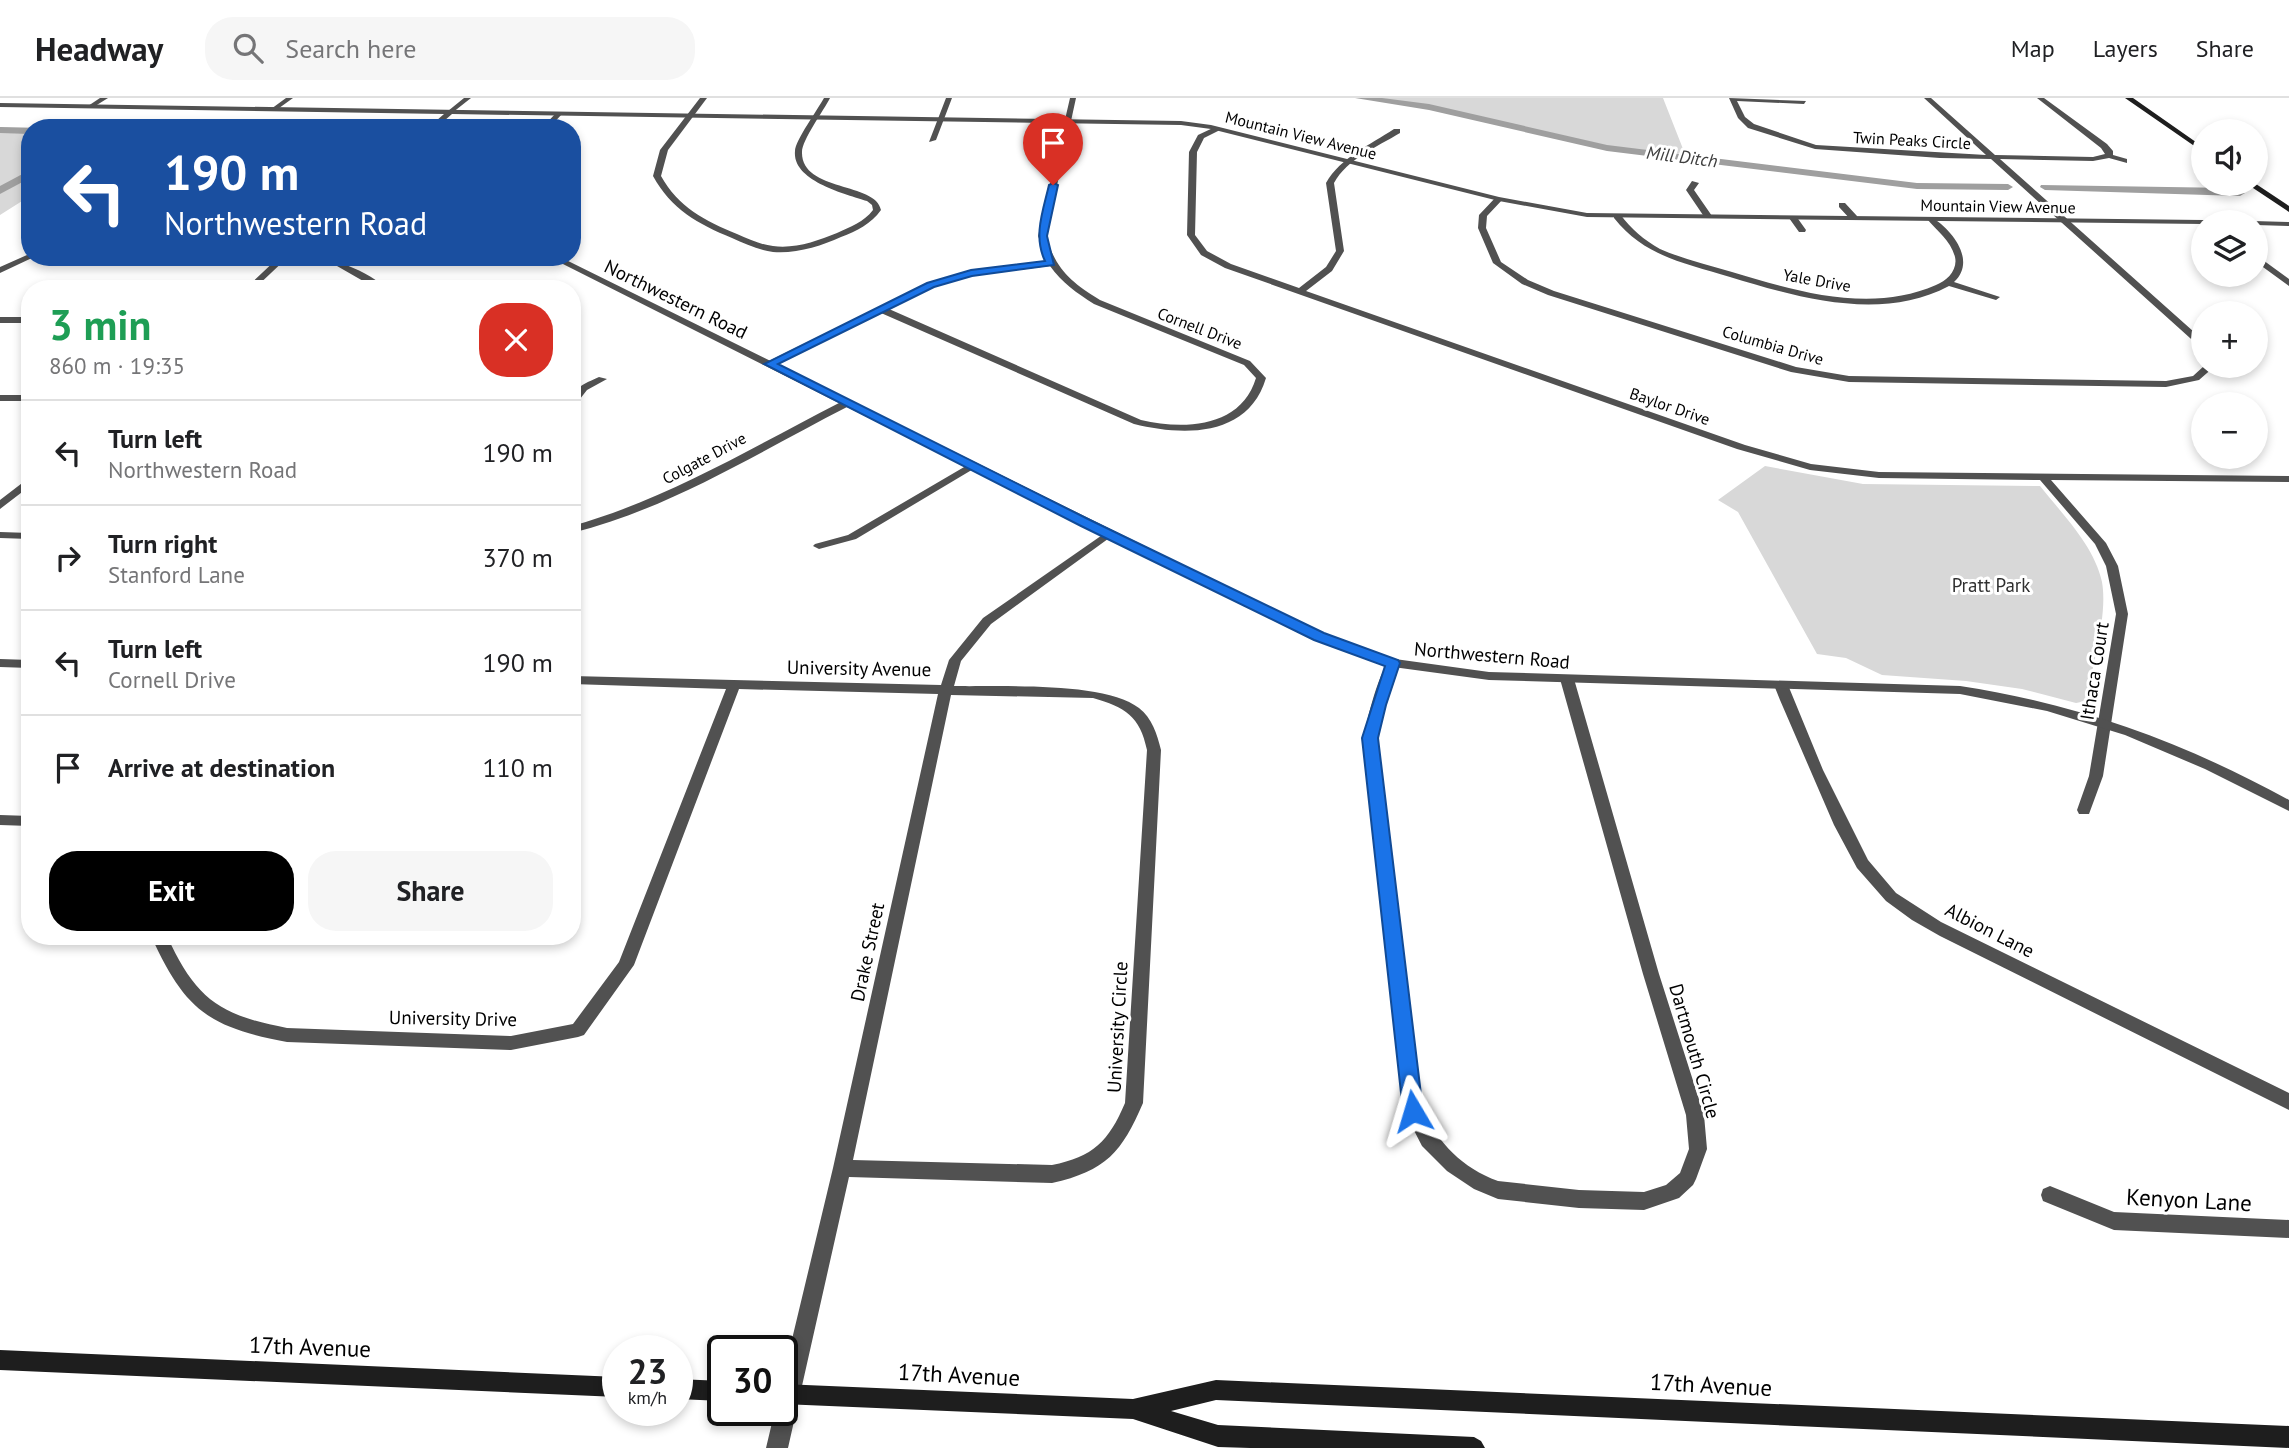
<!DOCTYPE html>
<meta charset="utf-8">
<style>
body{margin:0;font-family:"PT Sans",sans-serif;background:#f6f6f6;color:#202124;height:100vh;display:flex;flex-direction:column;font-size:26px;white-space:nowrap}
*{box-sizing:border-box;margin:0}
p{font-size:23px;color:#757577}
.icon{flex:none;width:38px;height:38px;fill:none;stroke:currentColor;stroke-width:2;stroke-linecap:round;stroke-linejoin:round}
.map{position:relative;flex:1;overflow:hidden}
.panel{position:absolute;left:21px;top:182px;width:560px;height:665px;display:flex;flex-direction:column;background:#fff;border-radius:28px;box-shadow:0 4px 10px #0003}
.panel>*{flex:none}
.guide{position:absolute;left:21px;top:21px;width:560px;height:147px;border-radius:28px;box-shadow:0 4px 10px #0003;background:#1a4fa0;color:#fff;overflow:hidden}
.buttons{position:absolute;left:2191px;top:21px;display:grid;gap:14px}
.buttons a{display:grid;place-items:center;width:77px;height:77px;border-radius:50%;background:#fff;box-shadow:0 4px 10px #0003;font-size:35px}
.speed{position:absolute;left:602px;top:1237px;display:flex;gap:14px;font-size:35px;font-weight:700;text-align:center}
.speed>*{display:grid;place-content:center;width:91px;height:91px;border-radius:50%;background:#fff;box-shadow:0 4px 10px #0003;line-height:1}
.speed small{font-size:18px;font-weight:400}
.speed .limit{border:4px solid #111;border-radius:10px;background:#fff;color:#111}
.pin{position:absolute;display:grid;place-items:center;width:60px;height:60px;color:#fff;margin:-72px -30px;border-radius:50% 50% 50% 0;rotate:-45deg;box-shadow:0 0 7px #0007}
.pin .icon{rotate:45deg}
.me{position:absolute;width:77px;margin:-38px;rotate:353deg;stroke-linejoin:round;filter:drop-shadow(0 0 5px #0008)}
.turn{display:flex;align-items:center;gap:24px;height:147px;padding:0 28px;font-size:32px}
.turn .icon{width:91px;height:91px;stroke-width:2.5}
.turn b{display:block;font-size:49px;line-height:60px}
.round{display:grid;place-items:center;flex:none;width:74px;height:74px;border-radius:28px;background:#f6f6f6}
.headline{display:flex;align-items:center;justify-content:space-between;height:119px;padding:0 28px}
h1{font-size:42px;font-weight:600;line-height:52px;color:#1e9e55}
.primary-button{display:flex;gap:14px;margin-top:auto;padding:14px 28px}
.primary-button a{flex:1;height:80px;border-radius:28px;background:#000;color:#fff;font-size:28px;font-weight:600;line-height:80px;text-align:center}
.primary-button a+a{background:#f6f6f6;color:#202124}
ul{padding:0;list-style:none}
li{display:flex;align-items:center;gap:21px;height:105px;padding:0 28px;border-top:2px solid #e0e0e0}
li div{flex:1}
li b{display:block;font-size:26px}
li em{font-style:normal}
header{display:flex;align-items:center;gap:42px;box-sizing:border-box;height:98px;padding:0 35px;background:#fff;border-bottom:2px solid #e0e0e0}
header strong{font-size:33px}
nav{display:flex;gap:38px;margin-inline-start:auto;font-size:24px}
.search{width:490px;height:63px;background:#f6f6f6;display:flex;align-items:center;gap:18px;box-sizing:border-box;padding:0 24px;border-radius:28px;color:#757577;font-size:26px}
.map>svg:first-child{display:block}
.green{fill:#d8d8d8}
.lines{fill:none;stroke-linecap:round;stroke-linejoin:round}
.canal{fill:#9f9f9f;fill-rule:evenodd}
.minor{fill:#515151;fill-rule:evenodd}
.tertiary{fill:#515151;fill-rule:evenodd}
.secondary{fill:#1e1e1e;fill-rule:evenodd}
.route{fill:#1a73e8;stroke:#114b97;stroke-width:2}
.labels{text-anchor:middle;stroke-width:6;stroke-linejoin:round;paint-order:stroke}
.far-street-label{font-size:16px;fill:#000;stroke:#fff}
.far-water-label{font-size:18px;font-style:italic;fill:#404040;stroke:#fff}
.street-label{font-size:19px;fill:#000;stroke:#fff}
.park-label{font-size:19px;fill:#2f2f2f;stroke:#fff}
.near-street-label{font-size:23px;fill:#000;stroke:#fff}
</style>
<header>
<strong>Headway</strong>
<div class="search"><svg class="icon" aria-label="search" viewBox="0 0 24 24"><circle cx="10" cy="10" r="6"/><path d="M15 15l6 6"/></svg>Search here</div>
<nav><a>Map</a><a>Layers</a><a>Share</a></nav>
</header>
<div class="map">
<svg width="2289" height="1350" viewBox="0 0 2289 1350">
<rect width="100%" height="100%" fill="#fff"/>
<!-- green -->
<path class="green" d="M1371,0h292l22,56 -72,-7 -181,-41z
M0,29l99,1h-69v68l-30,19z
M1765,368l98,18 177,2c22,28 54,59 62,96 6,33 -10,85 -16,119l-10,2 -54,-14 -56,-8 -84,-6 -36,-17 -29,-4 -79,-142 -20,-12z"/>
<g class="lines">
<!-- canal -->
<path class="canal" d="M1355,0h27l47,6 178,41 310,38 91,1 5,3 -5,3 -91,-1 -310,-38 -178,-41z
M0,29l30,1v6l-30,-1z
M30,72v8l-30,16v-8z
M2041,87l190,3 14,5 -5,3 -195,-6 -5,-3z"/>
<!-- minor -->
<path class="minor" d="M100,0h8l-16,10h-4v-2z
M286,0h7l-18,13h-4v-2z
M464,0h7l-19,15h-4v-2z
M700,0h7l-39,52 -7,26c17,31 44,45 76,58 12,5 24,11 36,12 22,3 44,-5 64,-13 13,-6 27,-11 36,-23l-1,-5 -5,-4c-21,-7 -75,-20 -72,-50 0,-10 23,-42 29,-53h6c-6,12 -28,42 -28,54 -1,40 74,30 79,58 -10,14 -24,21 -40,27 -20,9 -45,17 -68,15 -14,-2 -28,-8 -41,-14 -34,-14 -61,-29 -79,-62l7,-26z
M946,0h6l-16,42 -7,2z
M1070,0h6l-30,138c10,34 25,46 54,64l150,61 16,17c-18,60 -83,58 -132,46l-253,-111 -108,53h-6v-4l160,-79 44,-13 76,-9 -9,-25zM1050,168c12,17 27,27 44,38l150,61 12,13c-15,50 -72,52 -115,42l-252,-111 44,-22 39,-11z
M1729,0l77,3 -2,3 -67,-3 8,16 9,7 62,21 170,10 -62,-57h7l64,57 98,2 12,-3 -4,-6 -64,-50h7l63,46 6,7v4l14,4v4l-18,-5 -16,3 -93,-2 203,181v8l-3,-1 -209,-188 -51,-1 -125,-9 -67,-21 -10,-10z
M556,15l6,1 -13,14h-7z
M1215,29l7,2 -18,9 -7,14 -2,83 12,16 24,13 68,24 27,-21 10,-16 -10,-68c15,-26 44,-38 68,-54h6v4c-23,14 -53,26 -66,50l10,68 -12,20 -26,20 439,154 66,19 68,8 410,4v6l-238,-2 55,63 12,23 10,48 -25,162 -14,38h-10l-2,-4 12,-34 27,-162 -10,-48 -11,-22 -55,-64 -161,-2 -69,-8 -73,-21 -512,-181 -24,-13 -14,-20 2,-83 9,-17z
M1692,83l7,2 -5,7 18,26 -1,2h-6l-19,-28z
M1496,99l7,2 -16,17 -1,12 15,34 27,18 26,11 242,76 53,9 317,5 27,-5 11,-10h11l-16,14 -33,7 -317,-5 -58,-10 -243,-77 -26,-11 -29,-21 -15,-35 1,-13z
M1839,105h6l12,13v4h-6l-12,-13z
M1614,116h6c11,15 24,26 40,35 23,10 48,16 72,23 64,19 138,42 204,13 11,-4 22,-15 19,-28 -4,-16 -18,-26 -28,-38l4,-2c21,12 46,44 23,65l46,15 -4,3 -47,-14c-68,36 -150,12 -219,-9 -45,-14 -85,-20 -116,-59z
M1790,118h6l10,14 -1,2h-6l-10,-14z
M27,157l7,2 -34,16v-6z
M2256,157l33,24v7l-33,-24z
M289,159c39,0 68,7 99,32h-11l-40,-23z
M0,219h30v6h-30z
M599,279l8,2 -20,11 -11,14 -4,1c0,-18 12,-21 27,-28z
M0,297h30v6h-30z
M971,365l5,3 -1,2 -119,71 -37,10 -6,-3 2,-2 33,-9z
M1108,433l6,3 -2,2 -121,88 -30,37 -7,25c45,1 151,-5 185,22 13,10 18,26 22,42l-18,353c-21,49 -37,68 -91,80l-203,-6 -61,271h-22l9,-38h7v-29l51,-213 105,-474 -199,-5 -105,276 -50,70 -6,2 -67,13 -224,-8c-79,-15 -102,-32 -136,-106h16c29,63 52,79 120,92l224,8 62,-12 46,-62 107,-273 -154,-5v-8l369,9 8,-25 34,-42zM951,597l142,3c32,9 47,18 54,52l-22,353c-16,38 -32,54 -73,62l-199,-5z
M0,561l30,1v8l-30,-1z
M1393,561l6,4 -14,42 -8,33 45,372c17,33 40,58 76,71l81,9 65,2 22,-7 14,-12 9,-24 -3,-34 -43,-141 -83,-295 7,-4 7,4 85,295 45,141 3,34 -11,30 -3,6 -14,13 -35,12 -65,-2 -81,-9 -24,-10 -27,-18 -25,-25 -18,-35 -41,-373c4,-16 16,-73 30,-79z
M1781,583l7,4 35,85 45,90 28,33 45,29 348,171v17l-349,-174 -28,-16 -26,-19 -29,-33 -23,-43 -54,-125 -6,-15z
M0,717l30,1v10l-30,-1z
M2050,1088l64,26 175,8v18l-175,-8 -71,-29 -2,-6 2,-6z"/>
<!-- tertiary -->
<path class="tertiary" d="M0,5l1181,18 30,4 288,72 88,16 616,7 4,2h-4v2l-616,-7 -88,-16 -288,-72 -30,-4 -729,-11 -16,14h-8l16,-14 -444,-7z
M2253,123l36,1v4l-33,-1z
M279,159h9l-34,32h-9z
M549,159h11l763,377 72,25 94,13 471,14c119,18 223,56 329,114v11l-84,-42 -80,-34 -78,-24 -87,-17 -471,-14 -96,-13 -78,-27 -468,-233c-90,46 -176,101 -275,126v-7c96,-27 179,-78 267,-123z
M30,379v9l-30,23v-9z
M0,434l30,1v6l-30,-1z"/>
<!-- secondary -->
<path class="secondary" d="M2125,0h8l70,49v5z
M2247,86h9l33,22v6z
M0,1252l618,27v20l-618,-27z
M677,1281l46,2v20l-46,-2z
M1216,1282l1073,46v22l-1073,-48 -45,11 47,14 256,12 7,4 4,7h-235l-32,-1 -85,-28 -351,-15v-20l351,15z"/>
</g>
<!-- route -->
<path class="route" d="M1053,85l5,2 -11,51 7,29 -82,11 -38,11 -156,77 312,156 234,113 74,27 2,3 -14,42 -8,33 45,373 -3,6 -7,3 -7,-3 -3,-6 -41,-373 23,-72 -71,-26 -233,-114 -317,-162 163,-81 44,-13 74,-9c-12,-25 -2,-50 4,-76z"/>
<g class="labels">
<!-- far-street labels -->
<g class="far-street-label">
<text transform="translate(1301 37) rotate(14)" y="6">Mountain View Avenue</text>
<text transform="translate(1912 42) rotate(3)" y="6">Twin Peaks Circle</text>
<text transform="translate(1998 108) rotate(1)" y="6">Mountain View Avenue</text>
<text transform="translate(1817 182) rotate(10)" y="6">Yale Drive</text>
<text transform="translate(1200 230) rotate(21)" y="6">Cornell Drive</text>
<text transform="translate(1773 247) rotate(16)" y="6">Columbia Drive</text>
<text transform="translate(1670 308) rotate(19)" y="6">Baylor Drive</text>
<text transform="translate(704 360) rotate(-28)" y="6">Colgate Drive</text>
</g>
<!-- far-water labels -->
<g class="far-water-label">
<text transform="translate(1682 59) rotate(7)" y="6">Mill Ditch</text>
</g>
<!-- street labels -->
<g class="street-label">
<text transform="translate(676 201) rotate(26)" y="7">Northwestern Road</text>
<text transform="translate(1492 557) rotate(5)" y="7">Northwestern Road</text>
<text transform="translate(859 570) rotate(1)" y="7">University Avenue</text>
<text transform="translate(2094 573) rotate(-81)" y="7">Ithaca Court</text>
<text transform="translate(1990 832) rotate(27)" y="7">Albion Lane</text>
<text transform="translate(867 854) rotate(-78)" y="7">Drake Street</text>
<text transform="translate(453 920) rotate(1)" y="7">University Drive</text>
<text transform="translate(1117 929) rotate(-87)" y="7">University Circle</text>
<text transform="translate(1695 953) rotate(74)" y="7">Dartmouth Circle</text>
</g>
<!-- park labels -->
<g class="park-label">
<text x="1991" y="494">Pratt Park</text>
</g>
<!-- near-street labels -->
<g class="near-street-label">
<text transform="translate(2189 1102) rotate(3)" y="8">Kenyon Lane</text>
<text transform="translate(310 1249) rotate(2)" y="8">17th Avenue</text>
<text transform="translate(959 1277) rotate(3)" y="8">17th Avenue</text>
<text transform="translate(1711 1287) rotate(3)" y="8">17th Avenue</text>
</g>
</g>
</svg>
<div class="buttons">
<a><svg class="icon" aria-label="sound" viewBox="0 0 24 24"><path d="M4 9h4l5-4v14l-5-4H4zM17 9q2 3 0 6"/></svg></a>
<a><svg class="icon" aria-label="layers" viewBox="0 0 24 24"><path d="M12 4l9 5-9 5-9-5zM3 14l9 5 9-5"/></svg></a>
<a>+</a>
<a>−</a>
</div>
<div class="speed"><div>23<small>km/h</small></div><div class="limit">30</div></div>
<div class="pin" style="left:1053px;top:87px;background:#d93025"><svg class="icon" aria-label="arrive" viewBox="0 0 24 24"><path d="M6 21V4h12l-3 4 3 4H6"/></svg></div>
<svg class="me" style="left:1413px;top:1013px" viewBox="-20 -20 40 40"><path d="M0-17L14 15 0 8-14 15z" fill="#1a73e8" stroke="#fff" stroke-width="4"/></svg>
<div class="guide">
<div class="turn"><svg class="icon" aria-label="left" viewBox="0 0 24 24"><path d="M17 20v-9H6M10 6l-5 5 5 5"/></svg><div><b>190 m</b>Northwestern Road</div></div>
</div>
<section class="panel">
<div class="headline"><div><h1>3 min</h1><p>860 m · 19:35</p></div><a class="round" style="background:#d93025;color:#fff"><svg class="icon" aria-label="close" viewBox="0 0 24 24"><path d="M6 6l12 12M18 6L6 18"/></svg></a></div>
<ul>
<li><svg class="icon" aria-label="left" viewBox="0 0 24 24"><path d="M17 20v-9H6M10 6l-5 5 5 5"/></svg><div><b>Turn left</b><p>Northwestern Road</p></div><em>190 m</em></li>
<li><svg class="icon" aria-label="right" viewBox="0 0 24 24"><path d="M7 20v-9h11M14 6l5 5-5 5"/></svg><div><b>Turn right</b><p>Stanford Lane</p></div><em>370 m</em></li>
<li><svg class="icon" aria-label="left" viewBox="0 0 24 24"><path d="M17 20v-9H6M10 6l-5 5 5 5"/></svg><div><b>Turn left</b><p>Cornell Drive</p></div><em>190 m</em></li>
<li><svg class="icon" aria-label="arrive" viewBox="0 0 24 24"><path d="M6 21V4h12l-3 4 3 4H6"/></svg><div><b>Arrive at destination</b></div><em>110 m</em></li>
</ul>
<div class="primary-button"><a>Exit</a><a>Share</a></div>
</section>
</div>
